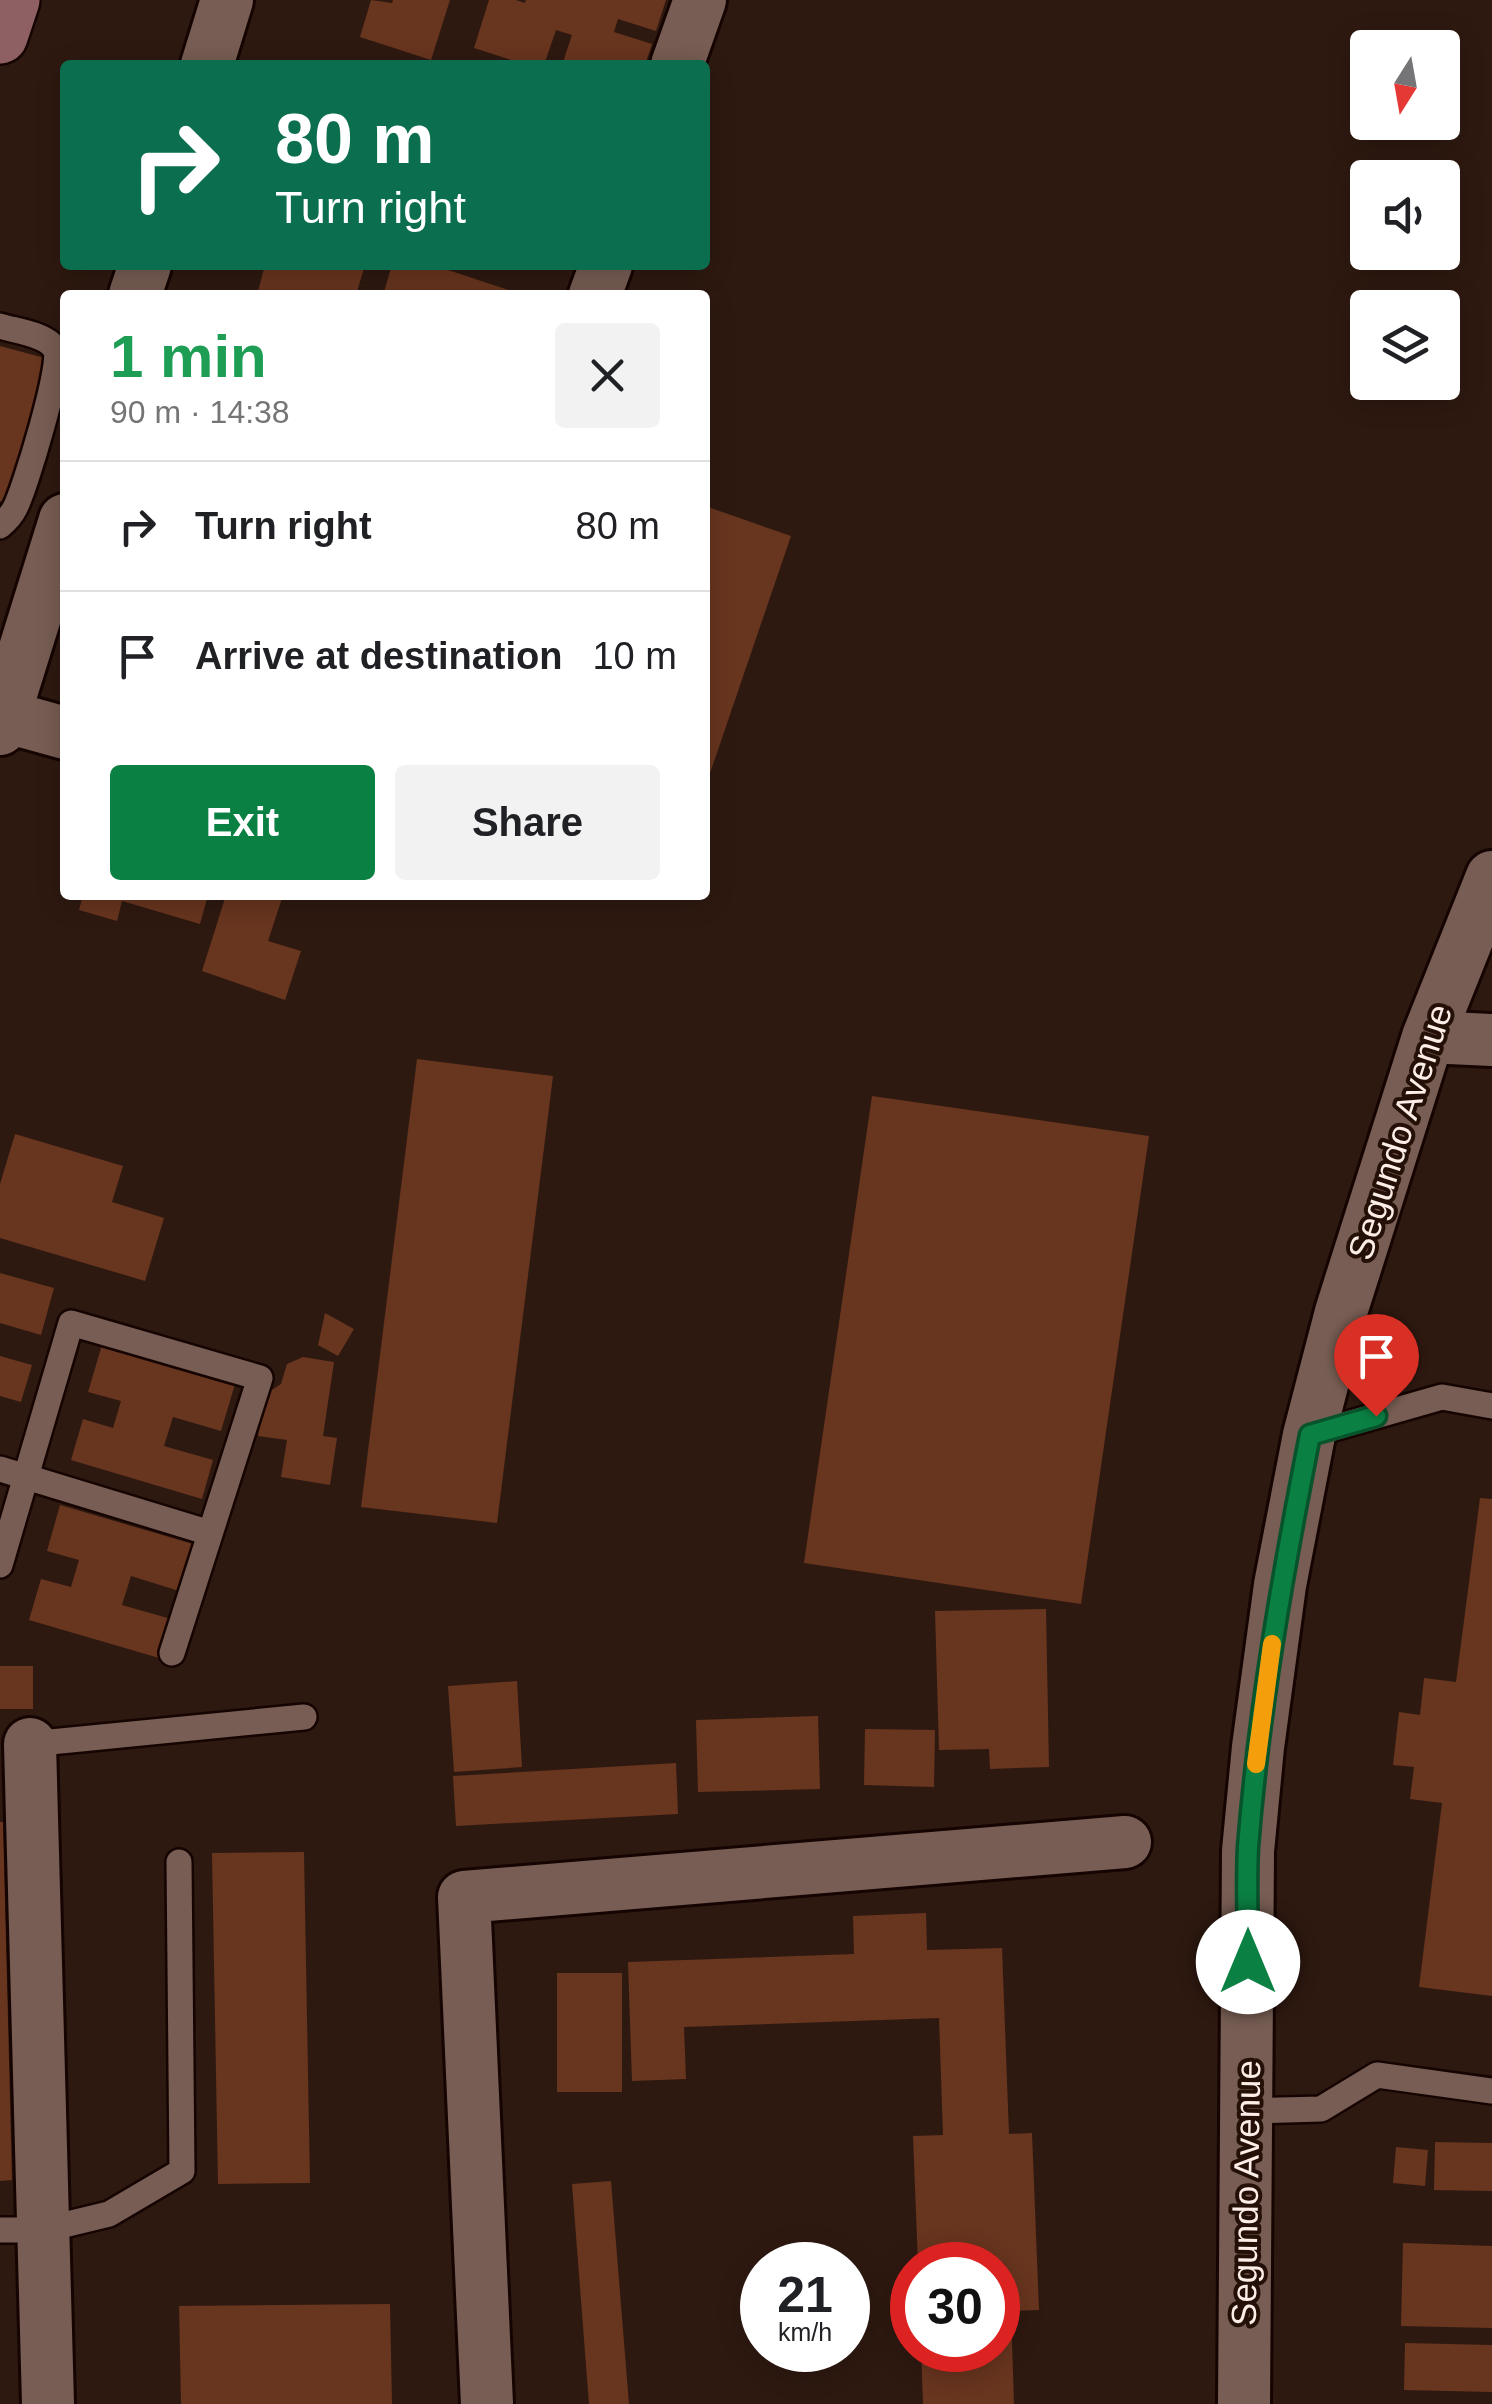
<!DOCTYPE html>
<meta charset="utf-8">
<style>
body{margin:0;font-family:Helvetica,sans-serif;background:#f2f2f2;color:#202124;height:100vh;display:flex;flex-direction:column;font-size:38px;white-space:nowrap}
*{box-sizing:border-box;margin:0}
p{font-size:32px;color:#757577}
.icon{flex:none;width:55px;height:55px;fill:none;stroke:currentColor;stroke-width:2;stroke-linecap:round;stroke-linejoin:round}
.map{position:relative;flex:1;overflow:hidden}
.drawer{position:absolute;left:60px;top:290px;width:650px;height:610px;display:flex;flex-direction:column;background:#fff;border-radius:10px;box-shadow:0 5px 25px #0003}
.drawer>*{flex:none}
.guide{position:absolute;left:60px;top:60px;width:650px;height:210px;border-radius:10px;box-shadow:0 5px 25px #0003;background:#0b6e4f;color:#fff;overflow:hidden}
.needle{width:65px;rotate:191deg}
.controls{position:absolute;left:1350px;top:30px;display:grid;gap:20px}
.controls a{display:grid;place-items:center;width:110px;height:110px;border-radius:10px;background:#fff;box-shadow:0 5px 25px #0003;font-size:50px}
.speed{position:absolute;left:740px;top:2242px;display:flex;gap:20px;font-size:50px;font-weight:700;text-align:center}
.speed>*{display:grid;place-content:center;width:130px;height:130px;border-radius:50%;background:#fff;box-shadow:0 5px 25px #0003;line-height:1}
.speed small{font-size:25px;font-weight:400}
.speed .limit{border:15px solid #d22;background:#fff;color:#111}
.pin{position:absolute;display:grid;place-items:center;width:85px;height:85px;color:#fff;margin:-102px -42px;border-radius:50% 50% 50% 0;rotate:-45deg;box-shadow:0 0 10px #0007}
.pin .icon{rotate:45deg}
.me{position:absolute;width:110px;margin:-55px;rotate:0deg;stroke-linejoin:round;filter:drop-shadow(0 0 8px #0008)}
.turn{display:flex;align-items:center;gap:35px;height:210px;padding:0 50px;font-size:45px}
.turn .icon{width:130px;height:130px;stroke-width:2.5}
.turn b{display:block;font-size:70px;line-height:85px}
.round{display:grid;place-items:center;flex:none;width:105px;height:105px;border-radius:10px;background:#f2f2f2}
.head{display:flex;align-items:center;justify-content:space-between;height:170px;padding:0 50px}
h1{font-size:60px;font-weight:700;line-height:75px;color:#1e9e55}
.primary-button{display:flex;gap:20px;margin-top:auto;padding:20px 50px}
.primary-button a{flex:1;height:115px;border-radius:10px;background:#0b8043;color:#fff;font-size:40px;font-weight:700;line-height:115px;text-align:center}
.primary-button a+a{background:#f2f2f2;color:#202124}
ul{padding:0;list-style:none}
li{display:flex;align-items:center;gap:30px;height:130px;padding:0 50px;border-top:2px solid #e0e0e0}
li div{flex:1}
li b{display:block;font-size:38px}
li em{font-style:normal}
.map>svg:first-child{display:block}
.building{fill:#68351f}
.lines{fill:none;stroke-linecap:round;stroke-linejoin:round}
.lane-casing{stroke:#150401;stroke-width:30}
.street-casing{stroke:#150401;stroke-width:58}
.secondary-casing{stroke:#150401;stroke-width:60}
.lane{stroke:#775d53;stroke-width:25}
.street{stroke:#775d53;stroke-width:52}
.secondary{stroke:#8e6064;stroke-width:55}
.route-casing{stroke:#07532c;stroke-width:25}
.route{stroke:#0b8043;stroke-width:18}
.slow{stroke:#f59e0b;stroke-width:18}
.labels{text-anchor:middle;stroke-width:8;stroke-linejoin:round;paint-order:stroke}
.street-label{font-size:35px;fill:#fcede7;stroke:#241007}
</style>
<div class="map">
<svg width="1492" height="2404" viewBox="0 0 1492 2404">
<rect width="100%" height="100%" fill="#2e1910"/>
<!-- building -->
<path class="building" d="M371,0l21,3 1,-3h57l-19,60 -71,-23z
M489,0h27l9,3 1,-3h140l-10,31 -38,-12 -4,13 38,12 -7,21h-83l10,-30 -16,-5 -12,35h-17l-53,-17z
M265,265h100l-9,30h-99z
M392,265h41l91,30h-141z
M0,346l52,14 -40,144 -12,-3z
M705,506l86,30 -85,249h-1z
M83,895h125l-8,29 -78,-23 -5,20 -38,-11z
M226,895h57l-15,46 33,10 -16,49 -83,-29z
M417,1059l136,17 -56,447 -136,-16z
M872,1096l277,40 -68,468 -277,-41z
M15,1134l108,32 -11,36 52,16 -19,63 -145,-43v-54z
M0,1273l54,15 -13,47 -41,-12z
M325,1313l29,16 -16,27 -20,-11z
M102,1345l133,39 -14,47 -48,-14 -9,29 49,14 -11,39 -131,-39 12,-41 30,9 8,-27 -33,-9z
M0,1356l32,9 -11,37 -21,-6z
M303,1357l31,5 -11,74 14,2 -7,47 -49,-8 6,-37 -29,-4 6,-41 17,-11 6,-20z
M1480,1498l12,1v497l-73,-9 23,-184 -32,-4 4,-32 -21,-2 6,-53 21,3 4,-37 32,4z
M60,1505l133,39 -14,47 -48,-15 -9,29 49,14 -12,39 -130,-38 12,-41 30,8 8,-27 -32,-9z
M1046,1609l3,158 -59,2 -1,-20 -50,1 -4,-139z
M0,1666h33v43h-33z
M517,1681l5,86 -68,5 -6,-86z
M818,1716l2,73 -122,3 -2,-72z
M865,1729l70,1 -1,57 -70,-2z
M676,1763l2,51 -222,12 -3,-50z
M0,1822h3l9,358 -12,1z
M304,1852l6,331 -92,1 -6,-331z
M926,1913l1,37 75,-2 7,186 23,-1 7,177 -28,1 3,93h-91l-2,-54h77v-85h-80l-5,-129 30,-1 -4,-117 -255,9 2,52 -54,2 -4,-119 226,-8 -1,-38z
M557,1973h65v119h-65z
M1435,2142l57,1v48l-58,-1z
M1396,2147l32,3 -3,36 -32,-3z
M611,2181l18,223h-40l-17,-220z
M1403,2243l89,3v82l-91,-2z
M390,2304l2,100h-211l-2,-98z
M1405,2343l87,2v47l-88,-2z"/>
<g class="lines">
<!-- lane casing -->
<g class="lane-casing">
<path id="lane" d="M0,326c15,5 49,8 56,25 6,15 -31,138 -41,157 -4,8 -9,13 -15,18
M1309,1435l133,-38 50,9
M0,1469l210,64
M0,1565l71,-242 189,55 -88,275
M30,1744l274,-27
M1247,2111l74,-2 56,-34 115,16
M0,2230h43l66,-16 73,-43 -3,-309"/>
</g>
<!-- street casing -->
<g class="street-casing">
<path id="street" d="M207,65l20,-65
M677,65l23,-65
M135,295l10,-30
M595,295l11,-30
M4,716l61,17
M0,729l65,-209
M1428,1037l64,3
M30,1744l18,660
M487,2404l-23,-507 661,-55
M1244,2404l4,-553 10,-104 22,-162 29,-150 32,-123 87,-275 64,-160"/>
</g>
<!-- secondary casing -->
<g class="secondary-casing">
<path id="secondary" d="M0,36l12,-36"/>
</g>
<!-- lane -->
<use href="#lane" class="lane"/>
<!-- street -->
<use href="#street" class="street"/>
<!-- secondary -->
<use href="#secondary" class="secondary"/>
</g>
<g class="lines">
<!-- route casing -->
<g class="route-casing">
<path id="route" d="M1248,1962c0,-38 -2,-77 0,-115 11,-139 35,-275 62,-412l66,-19"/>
</g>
<!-- route -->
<use href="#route" class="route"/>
<!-- slow -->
<path class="slow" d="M1256,1764l16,-120"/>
</g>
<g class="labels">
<!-- street labels -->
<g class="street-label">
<text transform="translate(1400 1132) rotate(-72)" y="12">Segundo Avenue</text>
<text transform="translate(1246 2193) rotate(-89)" y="12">Segundo Avenue</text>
</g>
</g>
</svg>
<div class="controls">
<a><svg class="needle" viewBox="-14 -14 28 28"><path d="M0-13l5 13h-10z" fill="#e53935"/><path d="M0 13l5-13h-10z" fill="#757577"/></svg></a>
<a><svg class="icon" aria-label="sound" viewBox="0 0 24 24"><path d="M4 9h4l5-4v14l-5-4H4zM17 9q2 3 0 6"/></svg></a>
<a><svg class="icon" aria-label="layers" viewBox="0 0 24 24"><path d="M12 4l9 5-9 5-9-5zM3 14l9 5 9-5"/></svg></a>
</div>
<div class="speed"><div>21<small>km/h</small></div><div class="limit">30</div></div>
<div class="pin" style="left:1376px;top:1416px;background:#d93025"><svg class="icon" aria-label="arrive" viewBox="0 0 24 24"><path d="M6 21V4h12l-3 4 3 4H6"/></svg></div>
<svg class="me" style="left:1248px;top:1962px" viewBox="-20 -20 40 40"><circle r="19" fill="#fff"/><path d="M0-13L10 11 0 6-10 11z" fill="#0b8043"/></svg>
<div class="guide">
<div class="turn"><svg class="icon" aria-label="right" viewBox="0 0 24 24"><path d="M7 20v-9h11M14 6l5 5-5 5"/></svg><div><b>80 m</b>Turn right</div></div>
</div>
<section class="drawer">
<div class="head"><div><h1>1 min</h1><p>90 m · 14:38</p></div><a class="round"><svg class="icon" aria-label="close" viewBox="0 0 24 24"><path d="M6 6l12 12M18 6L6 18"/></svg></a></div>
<ul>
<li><svg class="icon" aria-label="right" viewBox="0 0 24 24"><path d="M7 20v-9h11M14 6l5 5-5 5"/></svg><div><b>Turn right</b></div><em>80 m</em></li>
<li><svg class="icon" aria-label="arrive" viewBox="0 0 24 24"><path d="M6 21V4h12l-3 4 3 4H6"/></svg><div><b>Arrive at destination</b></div><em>10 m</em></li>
</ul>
<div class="primary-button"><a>Exit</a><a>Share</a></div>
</section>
</div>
